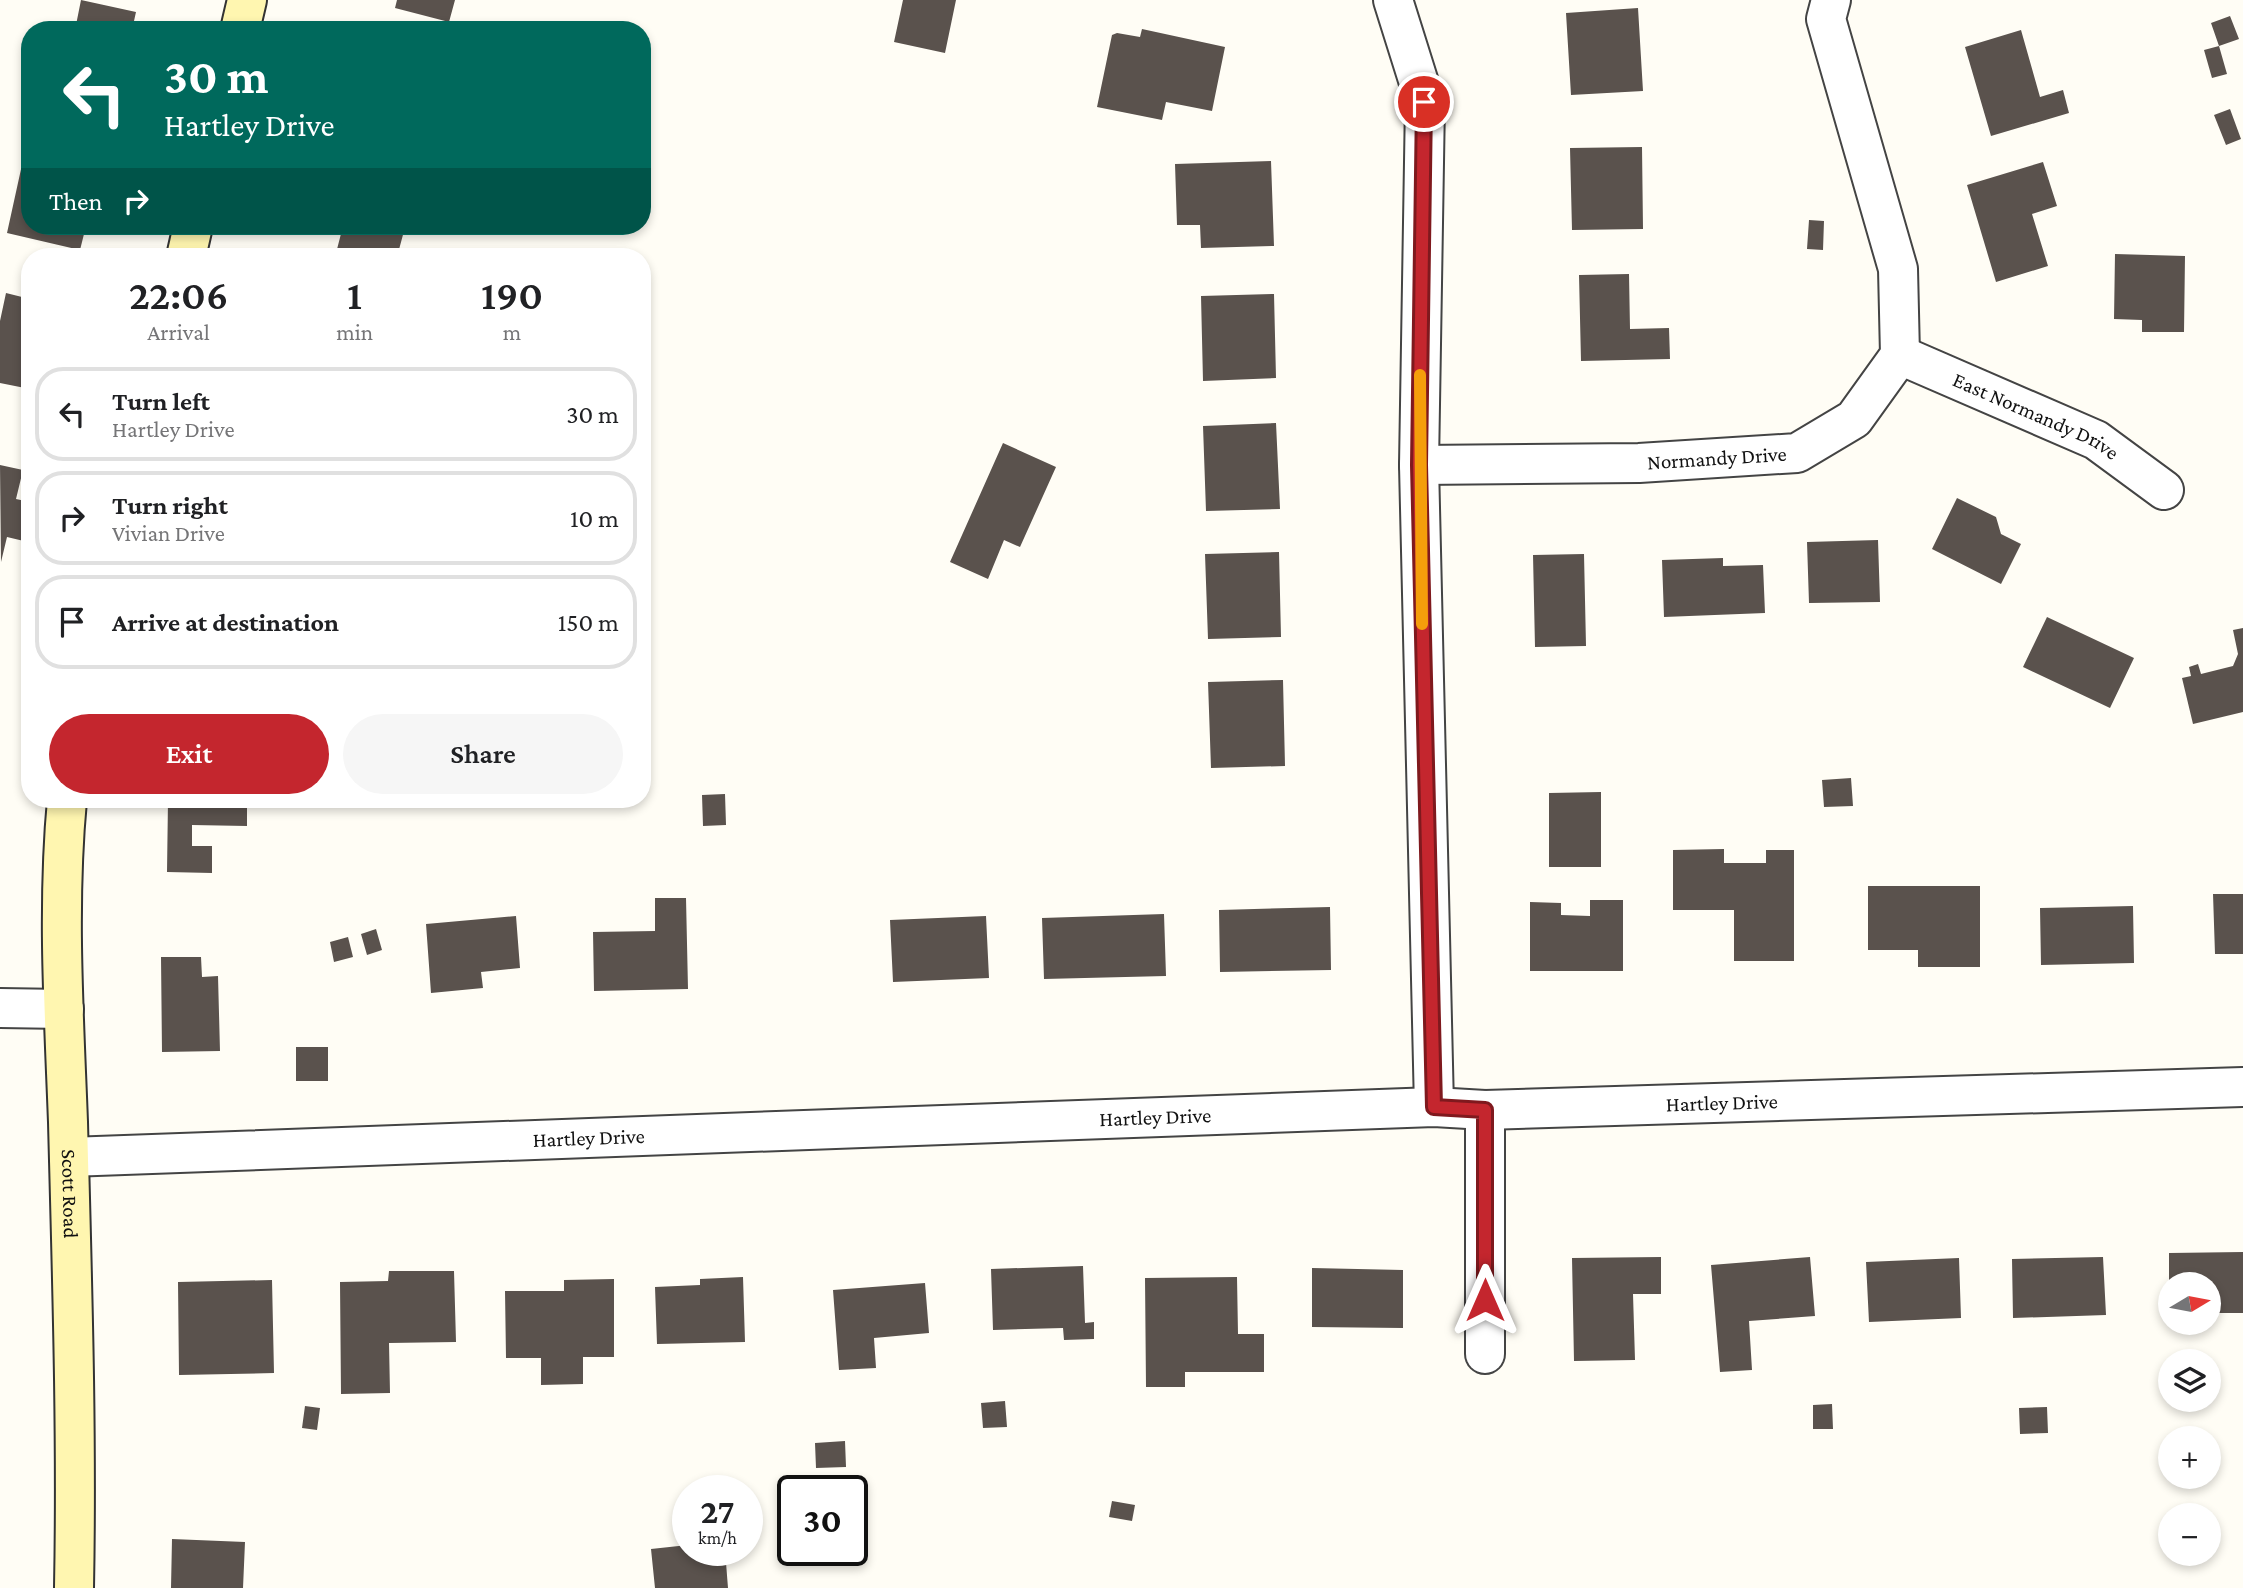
<!DOCTYPE html>
<meta charset="utf-8">
<style>
body{margin:0;font-family:"Crimson Pro",serif;background:#f6f6f6;color:#202124;height:100vh;display:flex;flex-direction:column;font-size:26px;white-space:nowrap}
*{box-sizing:border-box;margin:0}
p{font-size:23px;color:#757577}
.icon{flex:none;width:38px;height:38px;fill:none;stroke:currentColor;stroke-width:2;stroke-linecap:round;stroke-linejoin:round}
.map{position:relative;flex:1;overflow:hidden}
.drawer{position:absolute;left:21px;top:248px;width:630px;height:560px;display:flex;flex-direction:column;background:#fff;border-radius:28px;box-shadow:0 4px 10px #0003}
.drawer>*{flex:none}
.top-card{position:absolute;left:21px;top:21px;width:630px;height:214px;border-radius:28px;box-shadow:0 4px 10px #0003;background:#00695c;color:#fff;overflow:hidden}
.needle{width:46px;rotate:80deg}
.buttons{position:absolute;left:2158px;top:1272px;display:grid;gap:14px}
.buttons a{display:grid;place-items:center;width:63px;height:63px;border-radius:50%;background:#fff;box-shadow:0 4px 10px #0003;font-size:35px}
.speed{position:absolute;left:672px;top:1475px;display:flex;gap:14px;font-size:35px;font-weight:700;text-align:center}
.speed>*{display:grid;place-content:center;width:91px;height:91px;border-radius:50%;background:#fff;box-shadow:0 4px 10px #0003;line-height:1}
.speed small{font-size:18px;font-weight:400}
.speed .limit{border:4px solid #111;border-radius:10px;background:#fff;color:#111}
.pin{position:absolute;display:grid;place-items:center;width:60px;height:60px;color:#fff;margin:-30px;border:4px solid #fff;border-radius:50%;box-shadow:0 2px 7px #0007}
.me{position:absolute;width:77px;margin:-38px;rotate:0deg;stroke-linejoin:round;filter:drop-shadow(0 0 5px #0008)}
.turn{display:flex;align-items:center;gap:24px;height:147px;padding:0 28px;font-size:32px}
.turn .icon{width:91px;height:91px;stroke-width:2.5}
.turn b{display:block;font-size:49px;line-height:60px}
.then{display:flex;align-items:center;height:66px;padding:0 28px;background:#0003;gap:14px;font-size:26px}
.eta{display:flex;justify-content:space-evenly;align-items:center;height:119px;text-align:center}
.eta b{font-size:42px;font-weight:600;line-height:49px}
.action{display:flex;gap:14px;margin-top:auto;padding:14px 28px}
.action a{flex:1;height:80px;border-radius:42px;background:#c4262e;color:#fff;font-size:28px;font-weight:600;line-height:80px;text-align:center}
.action a+a{background:#f6f6f6;color:#202124}
ul{padding:0;list-style:none}
li{display:flex;align-items:center;gap:21px;height:94px;margin:0 14px 10px;padding:0 14px;border:4px solid #e0e0e0;border-radius:28px}
li div{flex:1}
li b{display:block;font-size:26px}
li em{font-style:normal}
.map>svg:first-child{display:block}
.building{fill:#5a524d}
.lines{fill:none;stroke-linecap:round;stroke-linejoin:round}
.minor-casing{stroke:#444;stroke-width:42}
.secondary-casing{stroke:#333;stroke-width:42}
.minor{stroke:#fff;stroke-width:38}
.secondary{stroke:#fff6b0;stroke-width:38}
.route-casing{stroke:#7f191e;stroke-width:18}
.route{stroke:#c4262e;stroke-width:12}
.slow{stroke:#f59e0b;stroke-width:12}
.labels{text-anchor:middle;stroke-width:7;stroke-linejoin:round;paint-order:stroke}
.street-label{font-size:21px;fill:#111;stroke:#fff}
</style>
<div class="map">
<svg width="2243" height="1588" viewBox="0 0 2243 1588">
<rect width="100%" height="100%" fill="#fffdf5"/>
<!-- building -->
<path class="building" d="M81,0l55,12 -4,18h-57z
M397,0h58l-6,22 -54,-14z
M903,0h53l-11,53 -51,-11z
M1638,8l5,83 -72,4 -5,-82z
M2230,16l9,23 -20,7 -8,-23z
M1142,29l83,18 -13,64 -46,-9 -4,18 -65,-13 15,-72 5,-2 23,4z
M2021,30l19,67 23,-7 6,23 -78,23 -26,-89z
M2219,46l8,28 -15,4 -8,-28z
M2230,109l11,30 -15,6 -12,-30z
M1642,147l1,82 -71,1 -2,-82z
M25,151l5,1v74h56l-6,24 -73,-17z
M1271,161l3,85 -73,2 -1,-23h-23l-2,-61z
M2043,162l14,44 -25,8 16,52 -52,16 -29,-97z
M1809,220l15,1 -1,29 -16,-1z
M343,226h42l19,5 -7,26h-62z
M2115,254l70,2 -1,76h-42v-12l-28,-1z
M1629,274l1,55 39,-1 1,31 -89,2 -2,-86z
M6,293l24,6v90l-30,-6v-62z
M1274,294l2,84 -73,3 -2,-85z
M1276,423l4,86 -74,2 -3,-85z
M1003,443l53,24 -36,80 -16,-7 -16,39 -38,-17z
M0,465l23,5 -7,29 14,3 -2,40 -21,-5 -6,25z
M1957,498l39,19 5,17 20,10 -20,40 -69,-35z
M1878,540l2,62 -71,1 -2,-61z
M1279,552l2,85 -73,2 -3,-85z
M1584,554l2,92 -51,1 -2,-92z
M1723,558v8l40,-1 2,48 -101,4 -2,-57z
M2047,617l87,41 -24,50 -87,-41z
M2243,628v84l-50,12 -11,-46 9,-2 -2,-9 9,-3 3,10 32,-8 5,-12 -5,-24z
M1283,680l2,86 -74,2 -3,-86z
M1851,778l2,28 -29,1 -2,-27z
M1601,792v75h-52v-74z
M725,794l1,31 -23,1 -1,-31z
M168,800h79v26l-55,-1v21h20v27l-45,-1z
M1724,849v14h42v-13h28v111h-60v-51h-61v-60z
M1868,886h112v81h-62v-17h-50z
M2213,894h30v60h-28z
M655,898h31l2,91 -94,2 -1,-59 62,-1z
M1590,900h33v71h-93v-69l31,1v12l29,1z
M2133,906l1,57 -93,2 -1,-57z
M1330,907l1,63 -111,2 -1,-62z
M1164,914l2,62 -122,3 -2,-61z
M516,916l4,52 -39,4 2,16 -52,5 -5,-69z
M986,916l3,62 -96,4 -3,-62z
M376,929l6,21 -15,5 -6,-21z
M348,937l5,20 -19,5 -4,-20z
M161,957h40l1,20 16,-1 2,75 -58,1z
M296,1047h32v34h-32z
M2243,1252v61h-35v-29h-39v-31z
M1661,1257v37h-28l2,66 -61,1 -2,-103z
M1810,1257l5,59 -66,5 3,49 -32,2 -9,-107z
M2103,1257l3,58 -93,3 -1,-59z
M1959,1258l2,60 -92,4 -3,-60z
M1083,1266l2,57 9,-1v17l-30,1 -1,-12 -70,2 -2,-61z
M1312,1268l91,2v58l-91,-1z
M389,1271h65l2,71 -67,1 1,50 -49,1 -1,-112 48,-1z
M743,1277l2,65 -88,2 -2,-57 45,-2v-6z
M1237,1277l1,57h26v38h-79v15h-39l-1,-109z
M614,1279v78h-31v27l-42,1v-27h-35l-1,-67h59v-11z
M272,1280l2,93 -95,2 -1,-93z
M925,1283l4,50 -55,5 2,30 -37,2 -6,-80z
M1005,1401l2,26 -24,1 -2,-25z
M1832,1404l1,25h-20v-24z
M305,1406l15,2 -3,22 -15,-2z
M2047,1407l1,26 -28,1 -1,-26z
M845,1441l1,26 -30,1 -1,-25z
M1112,1501l23,4 -3,16 -23,-4z
M172,1539l73,3 -2,46h-72z
M688,1545v5h37l3,38h-73l-4,-39z"/>
<g class="lines">
<!-- minor casing -->
<g class="minor-casing">
<g id="minor">
<path d="M1393,0l32,102 -6,363 15,642"/>
<path id="s1" d="M1900,355l196,85 68,50"/>
<path id="s2" d="M1419,465l220,-2 158,-10 57,-34 46,-64 -2,-86 -72,-250 5,-19"/>
<path d="M0,1008l64,1"/>
<path d="M1485,1110v244"/>
<path id="s3" d="M69,1157l1365,-50 51,3 758,-23"/>
</g>
</g>
<!-- secondary casing -->
<g class="secondary-casing">
<g id="secondary">
<path d="M240,30l7,-30"/>
<path d="M186,257l7,-31"/>
<path id="s4" d="M67,800c-10,107 -3,215 1,322 4,155 9,311 6,466"/>
</g>
</g>
<!-- minor -->
<use href="#minor" class="minor"/>
<!-- secondary -->
<use href="#secondary" class="secondary"/>
</g>
<g class="lines">
<!-- route casing -->
<g class="route-casing">
<path id="route" d="M1424,102l-5,363 15,642 51,3v190"/>
</g>
<!-- route -->
<use href="#route" class="route"/>
<!-- slow -->
<path class="slow" d="M1420,375l2,249"/>
</g>
<g class="labels">
<!-- street labels -->
<g class="street-label">
<text dy="7" stroke="none"><textPath href="#s1" startOffset="149">East Normandy Drive</textPath></text>
<text dy="7" stroke="none"><textPath href="#s2" startOffset="298">Normandy Drive</textPath></text>
<text dy="7" stroke="none"><textPath href="#s3" startOffset="1654">Hartley Drive</textPath></text>
<text dy="7" stroke="none"><textPath href="#s3" startOffset="1087">Hartley Drive</textPath></text>
<text dy="7" stroke="none"><textPath href="#s3" startOffset="520">Hartley Drive</textPath></text>
<text dy="7" stroke="none"><textPath href="#s4" startOffset="394">Scott Road</textPath></text>
</g>
</g>
</svg>
<div class="buttons">
<a><svg class="needle" viewBox="-14 -14 28 28"><path d="M0-13l5 13h-10z" fill="#e53935"/><path d="M0 13l5-13h-10z" fill="#757577"/></svg></a>
<a><svg class="icon" aria-label="layers" viewBox="0 0 24 24"><path d="M12 4l9 5-9 5-9-5zM3 14l9 5 9-5"/></svg></a>
<a>+</a>
<a>−</a>
</div>
<div class="speed"><div>27<small>km/h</small></div><div class="limit">30</div></div>
<div class="pin" style="left:1424px;top:102px;background:#d93025"><svg class="icon" aria-label="arrive" viewBox="0 0 24 24"><path d="M6 21V4h12l-3 4 3 4H6"/></svg></div>
<svg class="me" style="left:1485px;top:1300px" viewBox="-20 -20 40 40"><path d="M0-17L14 15 0 8-14 15z" fill="#c4262e" stroke="#fff" stroke-width="4"/></svg>
<div class="top-card">
<div class="turn"><svg class="icon" aria-label="left" viewBox="0 0 24 24"><path d="M17 20v-9H6M10 6l-5 5 5 5"/></svg><div><b>30 m</b>Hartley Drive</div></div>
<div class="then">Then<svg class="icon" aria-label="right" viewBox="0 0 24 24"><path d="M7 20v-9h11M14 6l5 5-5 5"/></svg></div>
</div>
<section class="drawer">
<div class="eta">
<div><b>22:06</b><p>Arrival</p></div>
<div><b>1</b><p>min</p></div>
<div><b>190</b><p>m</p></div>
</div>
<ul>
<li><svg class="icon" aria-label="left" viewBox="0 0 24 24"><path d="M17 20v-9H6M10 6l-5 5 5 5"/></svg><div><b>Turn left</b><p>Hartley Drive</p></div><em>30 m</em></li>
<li><svg class="icon" aria-label="right" viewBox="0 0 24 24"><path d="M7 20v-9h11M14 6l5 5-5 5"/></svg><div><b>Turn right</b><p>Vivian Drive</p></div><em>10 m</em></li>
<li><svg class="icon" aria-label="arrive" viewBox="0 0 24 24"><path d="M6 21V4h12l-3 4 3 4H6"/></svg><div><b>Arrive at destination</b></div><em>150 m</em></li>
</ul>
<div class="action"><a>Exit</a><a>Share</a></div>
</section>
</div>
